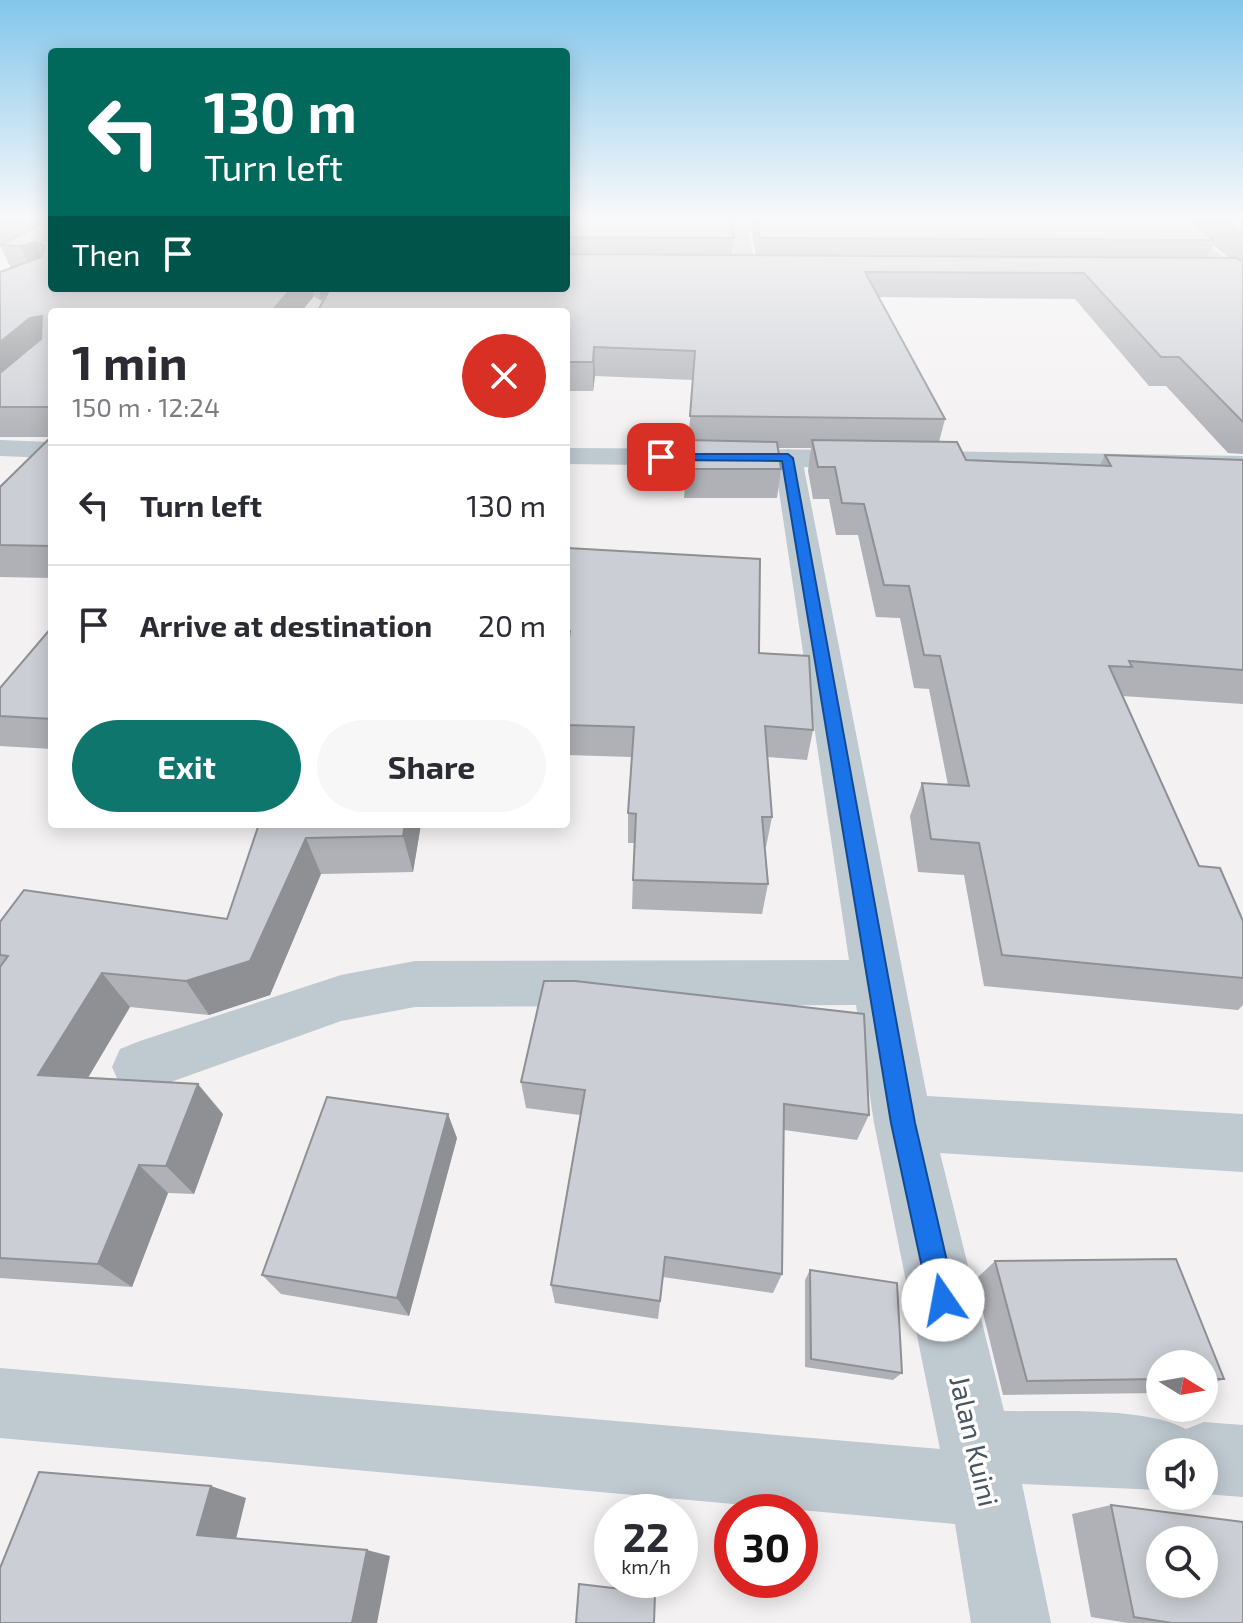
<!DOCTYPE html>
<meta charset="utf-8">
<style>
body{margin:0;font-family:"Exo 2",sans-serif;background:#f7f7f7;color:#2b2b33;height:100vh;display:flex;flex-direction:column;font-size:30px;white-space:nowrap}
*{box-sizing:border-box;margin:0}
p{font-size:26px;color:#7c7c81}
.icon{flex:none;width:44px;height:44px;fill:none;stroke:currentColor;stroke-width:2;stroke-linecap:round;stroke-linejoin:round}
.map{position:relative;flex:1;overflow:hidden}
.side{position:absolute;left:48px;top:308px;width:522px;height:520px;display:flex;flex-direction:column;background:#fff;border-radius:8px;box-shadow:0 4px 20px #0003}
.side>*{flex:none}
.banner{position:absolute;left:48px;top:48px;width:522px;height:244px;border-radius:8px;box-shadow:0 4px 20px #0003;background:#00695c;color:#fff;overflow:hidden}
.needle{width:52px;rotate:101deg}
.buttons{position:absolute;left:1146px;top:1350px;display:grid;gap:16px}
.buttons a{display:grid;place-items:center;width:72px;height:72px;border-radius:50%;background:#fff;box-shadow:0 4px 20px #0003;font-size:40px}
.speed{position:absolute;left:594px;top:1494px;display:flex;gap:16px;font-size:40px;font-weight:700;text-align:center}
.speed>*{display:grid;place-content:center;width:104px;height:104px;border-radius:50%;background:#fff;box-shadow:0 4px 20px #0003;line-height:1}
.speed small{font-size:20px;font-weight:400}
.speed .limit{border:12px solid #d22;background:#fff;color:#111}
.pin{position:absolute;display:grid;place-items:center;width:68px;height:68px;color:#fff;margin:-34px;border-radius:16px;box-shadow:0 4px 12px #0006}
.me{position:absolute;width:88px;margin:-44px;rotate:348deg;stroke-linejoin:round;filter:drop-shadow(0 0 6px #0008)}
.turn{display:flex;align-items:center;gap:28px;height:168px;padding:0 24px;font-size:36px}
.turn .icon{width:104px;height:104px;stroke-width:2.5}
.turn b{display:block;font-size:56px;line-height:68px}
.then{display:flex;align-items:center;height:76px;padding:0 24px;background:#0003;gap:16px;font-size:30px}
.round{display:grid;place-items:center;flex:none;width:84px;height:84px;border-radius:42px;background:#f7f7f7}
.head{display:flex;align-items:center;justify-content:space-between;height:136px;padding:0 24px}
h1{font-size:48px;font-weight:700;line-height:60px}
.primary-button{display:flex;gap:16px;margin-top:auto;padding:16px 24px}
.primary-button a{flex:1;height:92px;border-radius:48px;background:#0f766e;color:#fff;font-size:32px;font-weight:700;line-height:92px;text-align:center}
.primary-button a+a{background:#f7f7f7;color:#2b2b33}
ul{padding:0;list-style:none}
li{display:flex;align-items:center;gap:24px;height:120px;padding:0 24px;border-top:2px solid #e1e1e2}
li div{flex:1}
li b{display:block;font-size:30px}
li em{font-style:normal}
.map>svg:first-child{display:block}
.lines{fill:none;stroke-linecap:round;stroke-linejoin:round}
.minor{fill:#bfc9d0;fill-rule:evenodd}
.tertiary{fill:#bfc9d0;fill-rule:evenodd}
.wall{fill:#afb1b6;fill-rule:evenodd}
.shaded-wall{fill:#8e9094}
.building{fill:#cbced4;stroke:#8e9094;stroke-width:2;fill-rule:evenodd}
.route{fill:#1a73e8;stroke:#114b97;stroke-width:2}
.labels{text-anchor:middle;stroke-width:7;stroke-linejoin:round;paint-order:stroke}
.near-street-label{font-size:28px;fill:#48565f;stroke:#fff}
</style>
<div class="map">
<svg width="1243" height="1623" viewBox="0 0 1243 1623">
<rect width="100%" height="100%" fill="#f3f1f1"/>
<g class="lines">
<!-- minor -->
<path class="minor" d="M729,219h18l9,51 -3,4 -7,2 -10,-6z
M1156,219h20l67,54v16l-7,-2z
M788,449l10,3 4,6 125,638 316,18v58l-303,-19 64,258c51,1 138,-5 182,18l18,-7 39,3v72l-39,-3v-42h-44v38l-138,-6 29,139h-80l-16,-99 -955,-86v-70l940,81 -66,-326 -18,-118 -441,2 -74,14 -201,72 -20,-8 -8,-18 8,-18 20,-8 201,-66 74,-14 434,-1 -75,-502 4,-6z"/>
<!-- tertiary -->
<path class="tertiary" d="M0,440l52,2v16l-52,-2z
M566,448l302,2 10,3 4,6 -4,6 -10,3 -302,-4z
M932,451l311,5v18l-321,-8 -4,-6 4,-6z"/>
</g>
<!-- wall -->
<path class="wall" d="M0,219h52v69h514v-69l168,19 -2,17h24l-7,-36h494v235l-15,-1 -62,-67h-17l-74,-87 -196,-2 66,122 -6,23 27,18 134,5 5,-10 138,5v244l-121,-8 77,170 44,55v84l-5,5 -254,-24 -20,-111 -46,-3 -8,-56 12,-33 26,2 -19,-96 -15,-1 -14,-70 -24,-1 -18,-82h-22l-7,-36h-16l-5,-28 3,-23h-33l3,21 -4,29h-93l9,-118 -98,-4 -2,15h-27v-79l-238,-20 -7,9 -7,-5 -13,16h-249v266l-52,-1v-90l51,-50h-51v-165l11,-4 -11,-22zM1213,245l16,13h-22z
M566,552l193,101 54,77 -6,30 -40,-3 5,60 -6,30h-1l3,37 -6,30 -130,-5 2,-66h-6v-30l4,-56 -66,-2z
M52,627v122l-52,-3v-58z
M259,824h162l-8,48 -92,2 -51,121 -61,20 -79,-8 -42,71 135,36 -29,80 -26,-1 -36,94 -132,-9v-356l227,-3z
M544,981l325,134 -12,25 -73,-10 -2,144 -9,19 -110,-16 -5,42 -103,-16 -4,-18 29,-170 -54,-7 -5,-26z
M457,1138l-48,178 -128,-22 -19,-19z
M1176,1259l48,120 -20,8v-23h-44v29l-157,2 -28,-115 20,-19z
M810,1270l92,103 -9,7 -88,-13v-87z
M1111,1505l132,118h-115l-37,-6 -19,-103z"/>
<!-- shaded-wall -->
<path class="shaded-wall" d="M35,242l10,24 -14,5 -11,-25z
M292,288h20l2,8 -13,16h-30z
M319,288h12l-10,13z
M42,316l10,24 -52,41v-39l30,-24z
M594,347l1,29 -2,15v-29z
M405,824h16l-8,48 -10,-36z
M306,838l15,36 -51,121 -61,20 -23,-34z
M102,973l28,34 -59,99 -33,-31z
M198,1084l25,30 -29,80 -28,-28z
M448,1114l9,24 -48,178 -12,-18z
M139,1165l29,28 -36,94 -34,-23z
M211,1486l35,12 -11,45 -38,-8z
M367,1550l23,6 -13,67h-25z"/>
<!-- building -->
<path class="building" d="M0,219h52v69h240l-21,24h-219v95h-52v-34l41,-34 1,-23 -12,2 -30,24v-70l41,-15 3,-11 -9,-4 -15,4 -20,-1 42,-21 -42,-1z
M566,219h165l3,19 -168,-1z
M756,219h433l25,21 -454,-2z
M1220,219h23v17z
M566,254l670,4 7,4v160l-64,-65h-18l-77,-84 -219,-1 80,147 -255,-3 5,-65 -101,-4 -1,15h-27v-50h-249l13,-23 3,-1h233z
M52,436v110l-52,-1v-58z
M688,440l89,2 4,27h-96z
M812,440l145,2 9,18 145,6 -6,-11 138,5v210l-114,-9 3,6 -23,-1 90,200 21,2 23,53v57l-241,-23 -23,-112 -48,-4 -9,-56 47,3 -29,-130 -16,-1 -15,-69 -25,-1 -20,-81 -22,-1 -7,-36h-17z
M567,548l193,11 -1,94 50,3 4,74 -48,-4 7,91h-10l6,67 -135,-4 3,-66 -8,-1 6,-86 -68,-2v-66l4,-28h-4v-79z
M52,627v92l-52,-3v-28z
M259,824h146l-2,12 -97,2 -56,123 -64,20 -84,-8 -64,102 160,9 -32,82 -27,-1 -41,99 -98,-6v-291l8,-11 -8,-1v-33l24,-32 203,29z
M544,981h31l289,33 5,101 -85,-11 -2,170 -117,-17 -5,44 -109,-16 34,-195 -64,-8z
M327,1097l121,17 -51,184 -135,-23z
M1176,1259l48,120h-20v-15h-44v15l-133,2 -32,-120z
M810,1270l87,13 5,90 -91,-14z
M39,1472l172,14 -14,49 170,15 -15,73h-352v-55z
M1111,1505l132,17v101h-71l-38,-6zM1160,1540h44v44h-44z
M579,1584l76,9 -1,30h-78z"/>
<!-- sky -->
<linearGradient id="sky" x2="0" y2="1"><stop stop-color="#83c6eb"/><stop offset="0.49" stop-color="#faf9f9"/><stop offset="1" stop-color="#faf9f9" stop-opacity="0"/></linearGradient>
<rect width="1243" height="446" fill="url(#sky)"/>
<!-- route -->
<path class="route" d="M657,454h131l5,4 122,665 41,177 -4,9 -9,4 -10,-4 -4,-9 -38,-177 -109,-662 -121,-1 -6,-3z"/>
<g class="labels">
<!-- near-street labels -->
<g class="near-street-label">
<text transform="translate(974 1441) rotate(77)" y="10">Jalan Kuini</text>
</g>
</g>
</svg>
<div class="buttons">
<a><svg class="needle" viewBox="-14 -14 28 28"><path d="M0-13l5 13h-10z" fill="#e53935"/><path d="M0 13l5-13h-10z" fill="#7c7c81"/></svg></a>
<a><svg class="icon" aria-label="sound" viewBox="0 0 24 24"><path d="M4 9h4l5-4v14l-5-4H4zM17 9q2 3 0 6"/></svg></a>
<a><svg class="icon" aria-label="search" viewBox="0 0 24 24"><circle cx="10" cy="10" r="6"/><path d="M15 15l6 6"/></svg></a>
</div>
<div class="speed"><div>22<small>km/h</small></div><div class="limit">30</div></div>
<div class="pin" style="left:661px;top:457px;background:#d93025"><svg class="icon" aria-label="arrive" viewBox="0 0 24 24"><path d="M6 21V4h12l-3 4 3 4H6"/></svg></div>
<svg class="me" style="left:943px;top:1300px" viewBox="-20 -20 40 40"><circle r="19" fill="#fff"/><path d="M0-13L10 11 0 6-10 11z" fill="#1a73e8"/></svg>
<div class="banner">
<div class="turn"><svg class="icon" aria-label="left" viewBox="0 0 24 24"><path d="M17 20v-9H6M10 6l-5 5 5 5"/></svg><div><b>130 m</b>Turn left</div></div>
<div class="then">Then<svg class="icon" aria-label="arrive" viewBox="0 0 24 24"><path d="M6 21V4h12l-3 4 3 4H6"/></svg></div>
</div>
<section class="side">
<div class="head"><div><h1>1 min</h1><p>150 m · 12:24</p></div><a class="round" style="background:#d93025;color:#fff"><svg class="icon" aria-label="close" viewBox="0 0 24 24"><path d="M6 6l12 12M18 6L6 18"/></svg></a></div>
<ul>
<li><svg class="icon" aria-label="left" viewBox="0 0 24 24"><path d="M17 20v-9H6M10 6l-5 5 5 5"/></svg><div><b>Turn left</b></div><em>130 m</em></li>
<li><svg class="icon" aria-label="arrive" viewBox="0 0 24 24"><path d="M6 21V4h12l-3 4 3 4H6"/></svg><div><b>Arrive at destination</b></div><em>20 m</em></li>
</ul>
<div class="primary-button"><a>Exit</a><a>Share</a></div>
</section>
</div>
